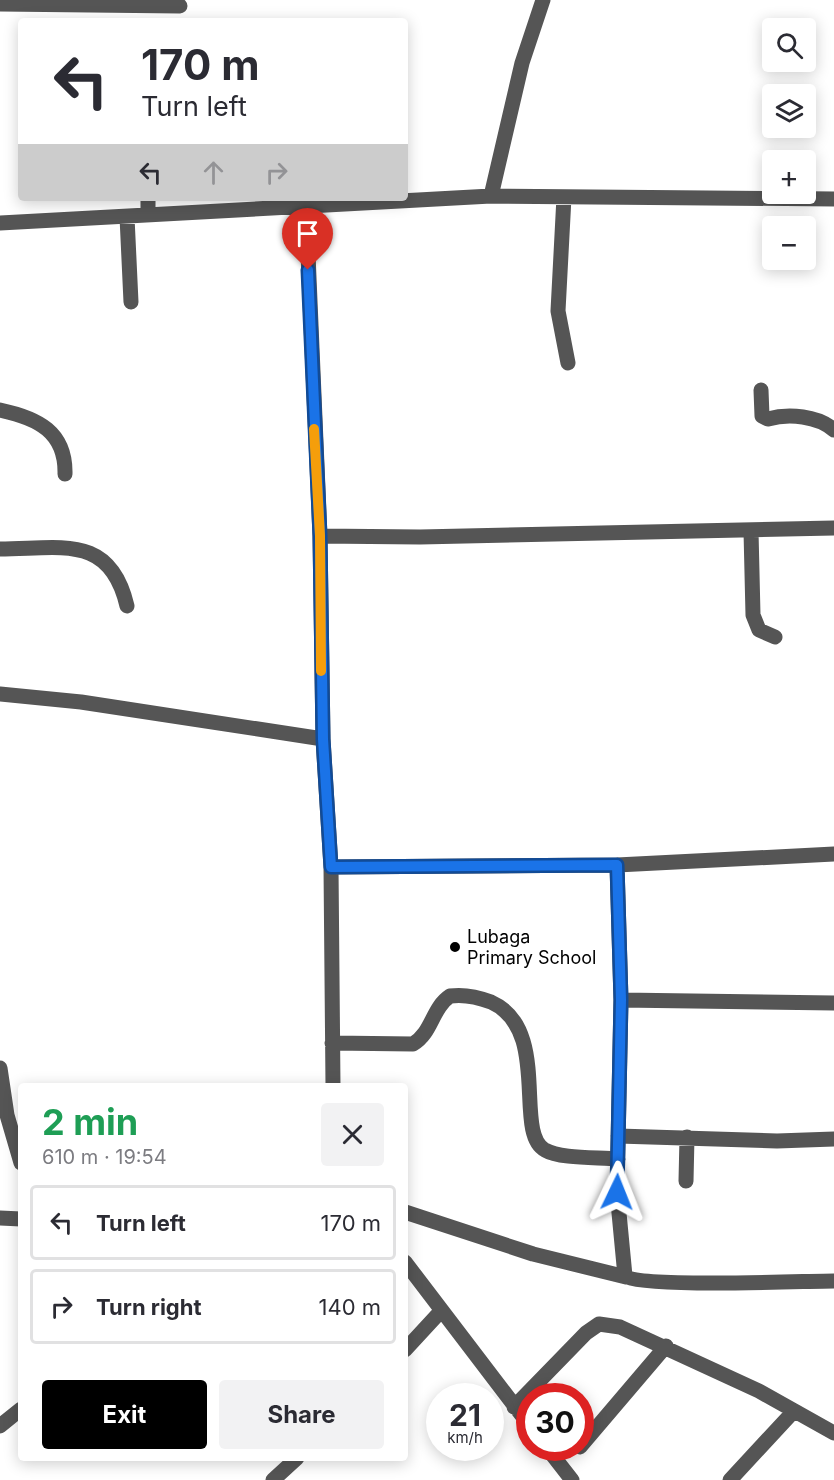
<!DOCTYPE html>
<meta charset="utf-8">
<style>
body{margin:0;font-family:Inter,sans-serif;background:#f2f2f3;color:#2b2b33;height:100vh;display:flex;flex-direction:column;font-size:22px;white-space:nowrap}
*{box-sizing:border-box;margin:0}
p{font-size:20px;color:#7c7c81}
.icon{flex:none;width:33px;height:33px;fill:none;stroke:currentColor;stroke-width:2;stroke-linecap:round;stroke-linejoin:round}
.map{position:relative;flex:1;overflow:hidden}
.drawer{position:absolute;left:18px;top:1083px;width:390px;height:378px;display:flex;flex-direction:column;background:#fff;border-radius:6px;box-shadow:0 3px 15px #0003}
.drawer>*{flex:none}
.banner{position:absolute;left:18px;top:18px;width:390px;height:183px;border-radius:6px;box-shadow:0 3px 15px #0003;background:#fff;color:#2b2b33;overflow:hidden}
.tools{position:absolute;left:762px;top:18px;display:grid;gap:12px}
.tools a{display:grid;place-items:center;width:54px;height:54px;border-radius:6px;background:#fff;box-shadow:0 3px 15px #0003;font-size:30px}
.speed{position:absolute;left:426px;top:1383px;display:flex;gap:12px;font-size:30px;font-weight:700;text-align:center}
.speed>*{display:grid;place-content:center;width:78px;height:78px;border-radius:50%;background:#fff;box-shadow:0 3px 15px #0003;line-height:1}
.speed small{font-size:15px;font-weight:400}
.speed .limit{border:9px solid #d22;background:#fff;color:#111}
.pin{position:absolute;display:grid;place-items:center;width:51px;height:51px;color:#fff;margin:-62px -26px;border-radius:50% 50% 50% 0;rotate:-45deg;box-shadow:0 0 6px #0007}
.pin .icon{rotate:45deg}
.me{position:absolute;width:66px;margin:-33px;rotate:2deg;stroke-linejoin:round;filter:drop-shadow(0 0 4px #0008)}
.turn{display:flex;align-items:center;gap:21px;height:126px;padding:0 24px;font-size:27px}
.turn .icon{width:78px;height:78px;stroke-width:2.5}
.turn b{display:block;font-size:42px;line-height:51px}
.lanes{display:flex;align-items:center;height:57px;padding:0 24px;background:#0003;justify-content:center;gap:30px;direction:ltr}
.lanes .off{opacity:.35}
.round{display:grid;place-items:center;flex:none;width:63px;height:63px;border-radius:6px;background:#f2f2f3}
.headline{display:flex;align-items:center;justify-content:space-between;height:102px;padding:0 24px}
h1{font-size:36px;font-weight:700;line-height:45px;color:#1e9e55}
.cta{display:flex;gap:12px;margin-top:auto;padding:12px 24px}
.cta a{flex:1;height:69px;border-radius:6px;background:#000;color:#fff;font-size:24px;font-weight:700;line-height:69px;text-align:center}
.cta a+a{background:#f2f2f3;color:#2b2b33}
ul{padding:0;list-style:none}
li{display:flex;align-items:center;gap:18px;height:75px;margin:0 12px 9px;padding:0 12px;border:3px solid #e1e1e2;border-radius:6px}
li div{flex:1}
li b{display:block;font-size:22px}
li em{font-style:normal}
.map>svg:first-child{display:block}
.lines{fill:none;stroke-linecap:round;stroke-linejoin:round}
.minor{stroke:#555;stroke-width:15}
.route-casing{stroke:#114b97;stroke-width:15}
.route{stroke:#1a73e8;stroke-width:10}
.slow{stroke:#f59e0b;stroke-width:10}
.poi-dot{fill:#000;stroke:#fff;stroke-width:2}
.labels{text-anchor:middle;stroke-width:4.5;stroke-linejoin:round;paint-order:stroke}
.poi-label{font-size:18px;fill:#000;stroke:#fff;text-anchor:start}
</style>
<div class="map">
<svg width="834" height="1480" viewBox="0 0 834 1480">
<rect width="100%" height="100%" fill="#fff"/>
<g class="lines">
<!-- minor -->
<path class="minor" d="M0,4l180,2
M491,196l31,-133 21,-63
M564,197l-6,114 10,52
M306,207l14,329 3,203 8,128 2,219
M148,215v-17
M127,217l4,85
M0,223l491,-27 343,3
M761,390l1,26 6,3c21,-6 50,-3 66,11
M0,410c38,8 66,22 65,64
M751,531l2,84 6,15 16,7
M320,536l100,1 414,-9
M0,549c60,0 110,-16 127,57
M0,694l81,8 242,37
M617,865l4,135 -4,192 8,84c15,12 179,5 209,5
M331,867l286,-2 217,-11
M621,1000l213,3
M332,1043l81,1c19,-11 19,-36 37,-48 14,-2 28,1 41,6 61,27 22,131 54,148 15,9 54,7 73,9
M0,1068l7,47 14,48
M618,1136l159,5 57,-2
M686,1181l1,-44
M405,1212l128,42 93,23
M0,1218l21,1
M405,1262l125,164
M405,1350l36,-39
M514,1407l72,-74 13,-9 21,3 139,64 75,42
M0,1426l21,-17
M580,1447l86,-101
M547,1448l25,32
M273,1480l24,-22
M730,1480l64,-69"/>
</g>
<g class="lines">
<!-- route casing -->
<g class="route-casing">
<path id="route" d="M308,270l12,266 3,203 8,128 286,-2 4,135 -4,192"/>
</g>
<!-- route -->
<use href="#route" class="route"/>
<!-- slow -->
<path class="slow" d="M314,429l6,107 1,135"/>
</g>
<!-- markers -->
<circle class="poi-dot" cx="455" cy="947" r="6"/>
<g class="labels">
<!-- poi labels -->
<g class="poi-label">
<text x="467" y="943">Lubaga<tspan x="467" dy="21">Primary School</tspan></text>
</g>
</g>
</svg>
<div class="tools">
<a><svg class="icon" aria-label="search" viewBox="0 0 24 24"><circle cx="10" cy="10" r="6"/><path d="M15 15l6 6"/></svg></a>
<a><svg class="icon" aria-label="layers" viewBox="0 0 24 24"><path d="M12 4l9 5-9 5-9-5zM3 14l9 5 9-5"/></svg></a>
<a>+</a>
<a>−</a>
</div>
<div class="speed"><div>21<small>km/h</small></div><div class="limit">30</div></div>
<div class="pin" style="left:308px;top:270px;background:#d93025"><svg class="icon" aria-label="arrive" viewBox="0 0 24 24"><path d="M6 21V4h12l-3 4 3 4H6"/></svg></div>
<svg class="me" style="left:617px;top:1192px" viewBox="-20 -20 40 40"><path d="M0-17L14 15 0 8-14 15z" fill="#1a73e8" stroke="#fff" stroke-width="4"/></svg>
<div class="banner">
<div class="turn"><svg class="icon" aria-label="left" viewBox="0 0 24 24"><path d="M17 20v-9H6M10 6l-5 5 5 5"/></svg><div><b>170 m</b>Turn left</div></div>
<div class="lanes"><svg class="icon" aria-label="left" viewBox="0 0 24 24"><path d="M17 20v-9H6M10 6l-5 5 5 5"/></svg><svg class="icon off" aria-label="ahead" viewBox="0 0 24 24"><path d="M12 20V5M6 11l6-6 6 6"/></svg><svg class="icon off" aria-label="right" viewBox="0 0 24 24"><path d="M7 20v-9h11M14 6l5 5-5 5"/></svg></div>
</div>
<section class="drawer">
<div class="headline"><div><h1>2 min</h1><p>610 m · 19:54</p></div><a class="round"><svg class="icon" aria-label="close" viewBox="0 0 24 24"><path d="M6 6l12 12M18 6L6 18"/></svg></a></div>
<ul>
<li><svg class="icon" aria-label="left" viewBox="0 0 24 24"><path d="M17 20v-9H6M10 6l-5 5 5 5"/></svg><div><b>Turn left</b></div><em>170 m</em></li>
<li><svg class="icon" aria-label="right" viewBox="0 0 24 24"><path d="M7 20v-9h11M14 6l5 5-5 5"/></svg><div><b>Turn right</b></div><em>140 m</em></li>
</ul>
<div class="cta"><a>Exit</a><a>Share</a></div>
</section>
</div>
